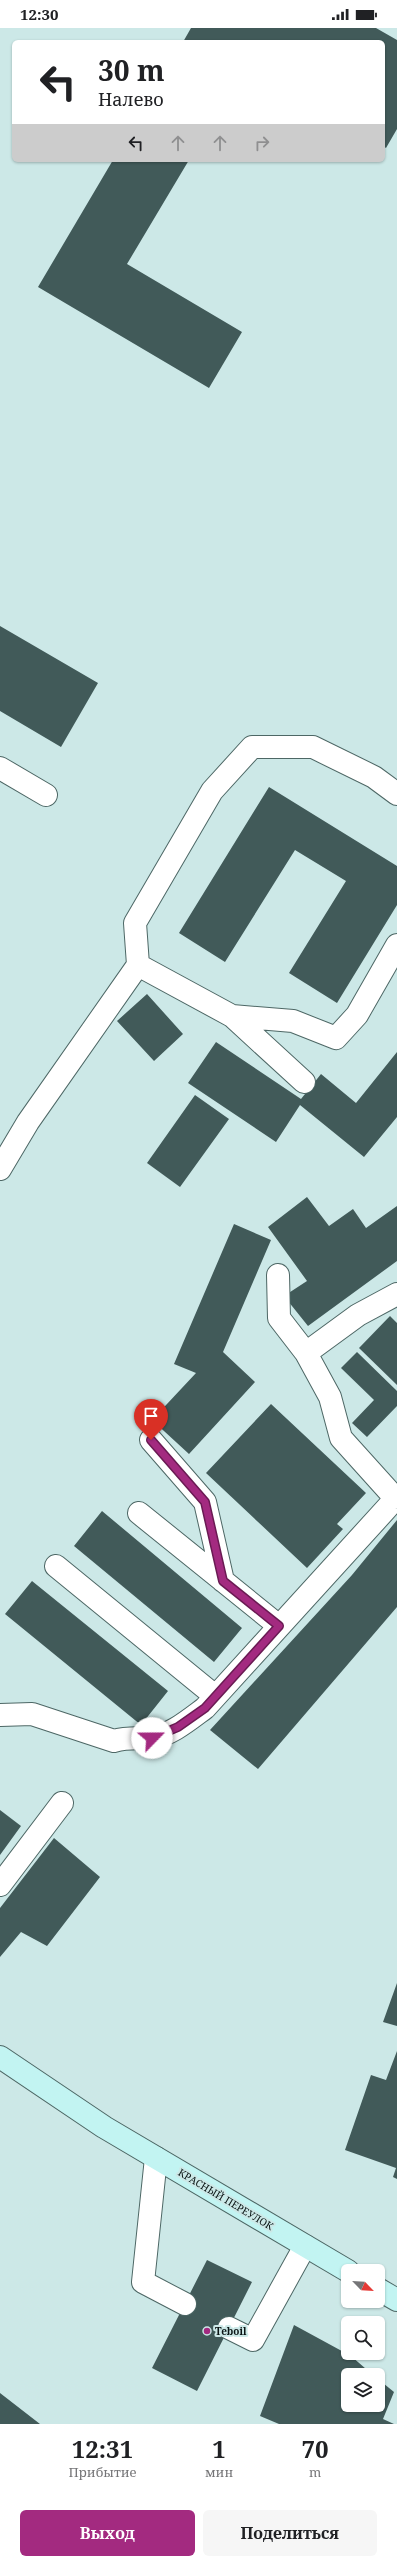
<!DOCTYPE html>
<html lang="ru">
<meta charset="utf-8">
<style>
body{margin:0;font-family:"Noto Serif",serif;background:#f6f6f6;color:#202124;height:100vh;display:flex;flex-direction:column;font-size:15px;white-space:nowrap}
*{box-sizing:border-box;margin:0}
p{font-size:13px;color:#757577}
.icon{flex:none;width:22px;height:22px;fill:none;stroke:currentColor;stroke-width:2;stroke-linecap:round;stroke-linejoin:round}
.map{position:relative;height:2396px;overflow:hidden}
.side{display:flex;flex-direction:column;background:#fff;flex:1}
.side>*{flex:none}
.top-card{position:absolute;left:12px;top:12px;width:373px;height:122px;border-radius:6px;box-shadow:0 1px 3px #0004;background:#fff;color:#202124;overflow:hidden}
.needle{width:26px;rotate:115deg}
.buttons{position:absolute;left:341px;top:2236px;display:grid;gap:8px}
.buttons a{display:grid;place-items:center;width:44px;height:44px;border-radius:6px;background:#fff;box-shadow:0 1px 3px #0004;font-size:20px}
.pin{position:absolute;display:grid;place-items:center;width:34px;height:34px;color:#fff;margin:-41px -17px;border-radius:50% 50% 50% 0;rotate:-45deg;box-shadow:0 0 4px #0007}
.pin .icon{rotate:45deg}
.me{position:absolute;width:44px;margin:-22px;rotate:67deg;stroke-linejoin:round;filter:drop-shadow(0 0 3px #0008)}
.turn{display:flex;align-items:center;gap:14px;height:84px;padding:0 20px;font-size:18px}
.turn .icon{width:52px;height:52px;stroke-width:2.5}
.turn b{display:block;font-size:28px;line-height:34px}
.lanes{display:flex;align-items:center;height:38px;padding:0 20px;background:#0003;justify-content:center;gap:20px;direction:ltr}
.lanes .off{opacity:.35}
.eta{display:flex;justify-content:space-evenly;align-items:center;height:68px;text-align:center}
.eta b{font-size:24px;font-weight:700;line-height:28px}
.action{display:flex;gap:8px;margin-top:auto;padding:8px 20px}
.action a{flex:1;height:46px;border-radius:6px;background:#a32a80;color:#fff;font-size:16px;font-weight:700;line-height:46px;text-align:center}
.action a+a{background:#f6f6f6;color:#202124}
.status{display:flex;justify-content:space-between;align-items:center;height:28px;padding:0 20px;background:#fff;direction:ltr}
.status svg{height:11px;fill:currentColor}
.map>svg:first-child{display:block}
.building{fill:#415a59}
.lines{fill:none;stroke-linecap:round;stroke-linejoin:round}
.service-casing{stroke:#4d6765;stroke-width:24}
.secondary-casing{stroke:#4d6765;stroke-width:24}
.service{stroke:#fff;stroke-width:22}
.secondary{stroke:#c2f4f2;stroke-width:22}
.route-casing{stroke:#6a1b53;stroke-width:10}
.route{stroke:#a32a80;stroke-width:7}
.poi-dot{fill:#a32a80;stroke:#cce8e7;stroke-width:1.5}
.labels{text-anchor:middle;stroke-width:4;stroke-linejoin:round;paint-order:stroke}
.street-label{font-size:10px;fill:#0a1414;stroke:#cce8e7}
.poi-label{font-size:10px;font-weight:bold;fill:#0a1414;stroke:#cce8e7;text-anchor:start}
</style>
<div class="status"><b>12:30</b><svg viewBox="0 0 49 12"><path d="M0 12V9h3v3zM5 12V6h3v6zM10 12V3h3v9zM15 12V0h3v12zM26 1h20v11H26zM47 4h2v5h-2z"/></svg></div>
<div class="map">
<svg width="397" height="2396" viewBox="0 0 397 2396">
<rect width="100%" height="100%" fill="#cce8e7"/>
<!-- building -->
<path class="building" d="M191,0h185l21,12v89l-11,19 -3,-2v-104h-200z
M113,132h76l-62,104 115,68 -33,56 -171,-101z
M0,598l98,57 -37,64 -61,-36z
M269,759l128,79v39l-60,98 -48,-30 57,-92 -51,-31 -70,112 -46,-29z
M147,966l36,40 -29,27 -37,-40z
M216,1014l85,57 20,-25 35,29 41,-51v65l-33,40 -64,-52 -24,37 -88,-59z
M195,1067l34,24 -49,68 -33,-24z
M307,1169l22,29 24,-17 13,19 31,-22v55l-89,65 -24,-30 23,-15 -39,-54z
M234,1196l37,16 -48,112 32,30 -66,72 -37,-34 44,-47 -22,-9z
M390,1288l7,7v62l-38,-37z
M357,1324l40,39v15l-30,31 -15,-14 22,-23 -33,-32z
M271,1376l95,89 -29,31 6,5 -36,39 -101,-95z
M102,1483l140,117 -28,34 -140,-116z
M397,1492v87l-139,162 -48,-39 142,-155z
M32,1553l136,110 -27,34 -136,-111z
M0,1782l21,16 -21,29z
M54,1810l46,39 -53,69 -26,-14 -21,25v-49z
M397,1955v43l-14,-4z
M397,2023v128l-4,-2 3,-9 -51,-18 26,-75 15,5z
M207,2232l45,22 -55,109 -45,-23z
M294,2297l57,31 22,19h-25v30h30v-26l16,13 -11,27 11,5h-115l-19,-8z
M0,2365l40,31h-40z"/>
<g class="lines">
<!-- service casing -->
<g class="service-casing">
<path id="service" d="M0,740l46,27
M232,988l61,5 43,17 21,-23 40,-70
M304,1054l-72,-66 -94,-51 -3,-42 77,-132 40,-44h61l61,30 23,17
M0,1141l28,-47 110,-157
M278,1247l1,43 27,35 24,44 11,41 54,60
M306,1325l52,-38 39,-21
M151,1412l54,62 18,79
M139,1485l140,113
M56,1538l159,130
M0,1687l32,-1 82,27c13,-4 24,-2 37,-3 19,-2 39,-19 54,-30l192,-211
M0,1857l62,-82
M156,2130l-13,124 42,22
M229,2300l24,12 52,-94"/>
</g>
<!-- secondary casing -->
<g class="secondary-casing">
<path id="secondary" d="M0,2029l104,70 244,144
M378,2261l19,11"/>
</g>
<!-- service -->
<use href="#service" class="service"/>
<!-- secondary -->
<use href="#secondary" class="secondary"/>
</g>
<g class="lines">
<!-- route casing -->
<g class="route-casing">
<path id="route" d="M151,1412l54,62 18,79 56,45 -74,82 -27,19 -26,11"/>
</g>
<!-- route -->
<use href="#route" class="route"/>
</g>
<!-- markers -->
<circle class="poi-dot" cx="207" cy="2303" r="4"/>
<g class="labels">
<!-- street labels -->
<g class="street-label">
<text transform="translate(226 2171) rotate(31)" y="4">КРАСНЫЙ ПЕРЕУЛОК</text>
</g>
<!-- poi labels -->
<g class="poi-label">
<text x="215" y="2307">Teboil</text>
</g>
</g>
</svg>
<div class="buttons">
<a><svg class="needle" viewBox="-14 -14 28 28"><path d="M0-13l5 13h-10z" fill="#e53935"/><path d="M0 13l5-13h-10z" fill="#757577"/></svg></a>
<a><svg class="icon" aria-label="search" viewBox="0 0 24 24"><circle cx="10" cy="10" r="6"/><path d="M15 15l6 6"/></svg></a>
<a><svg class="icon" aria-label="layers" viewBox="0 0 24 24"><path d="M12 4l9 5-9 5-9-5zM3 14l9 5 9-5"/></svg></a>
</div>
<div class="pin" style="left:151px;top:1412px;background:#d93025"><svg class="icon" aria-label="arrive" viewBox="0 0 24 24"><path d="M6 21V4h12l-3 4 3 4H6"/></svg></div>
<svg class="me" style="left:152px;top:1710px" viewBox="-20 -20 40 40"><circle r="19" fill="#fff"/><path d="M0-13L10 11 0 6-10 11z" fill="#a32a80"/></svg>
<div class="top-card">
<div class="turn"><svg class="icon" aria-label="left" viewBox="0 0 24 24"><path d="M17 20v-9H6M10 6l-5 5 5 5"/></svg><div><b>30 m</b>Налево</div></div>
<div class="lanes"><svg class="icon" aria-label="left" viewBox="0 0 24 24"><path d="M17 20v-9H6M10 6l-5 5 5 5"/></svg><svg class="icon off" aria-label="ahead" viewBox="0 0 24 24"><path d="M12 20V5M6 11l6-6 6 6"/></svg><svg class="icon off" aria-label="ahead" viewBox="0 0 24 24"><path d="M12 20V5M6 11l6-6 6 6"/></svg><svg class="icon off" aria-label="right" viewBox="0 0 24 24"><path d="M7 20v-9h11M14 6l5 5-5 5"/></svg></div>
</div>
</div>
<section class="side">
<div class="eta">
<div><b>12:31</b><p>Прибытие</p></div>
<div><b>1</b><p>мин</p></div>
<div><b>70</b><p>m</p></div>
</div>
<div class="action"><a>Выход</a><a>Поделиться</a></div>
</section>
